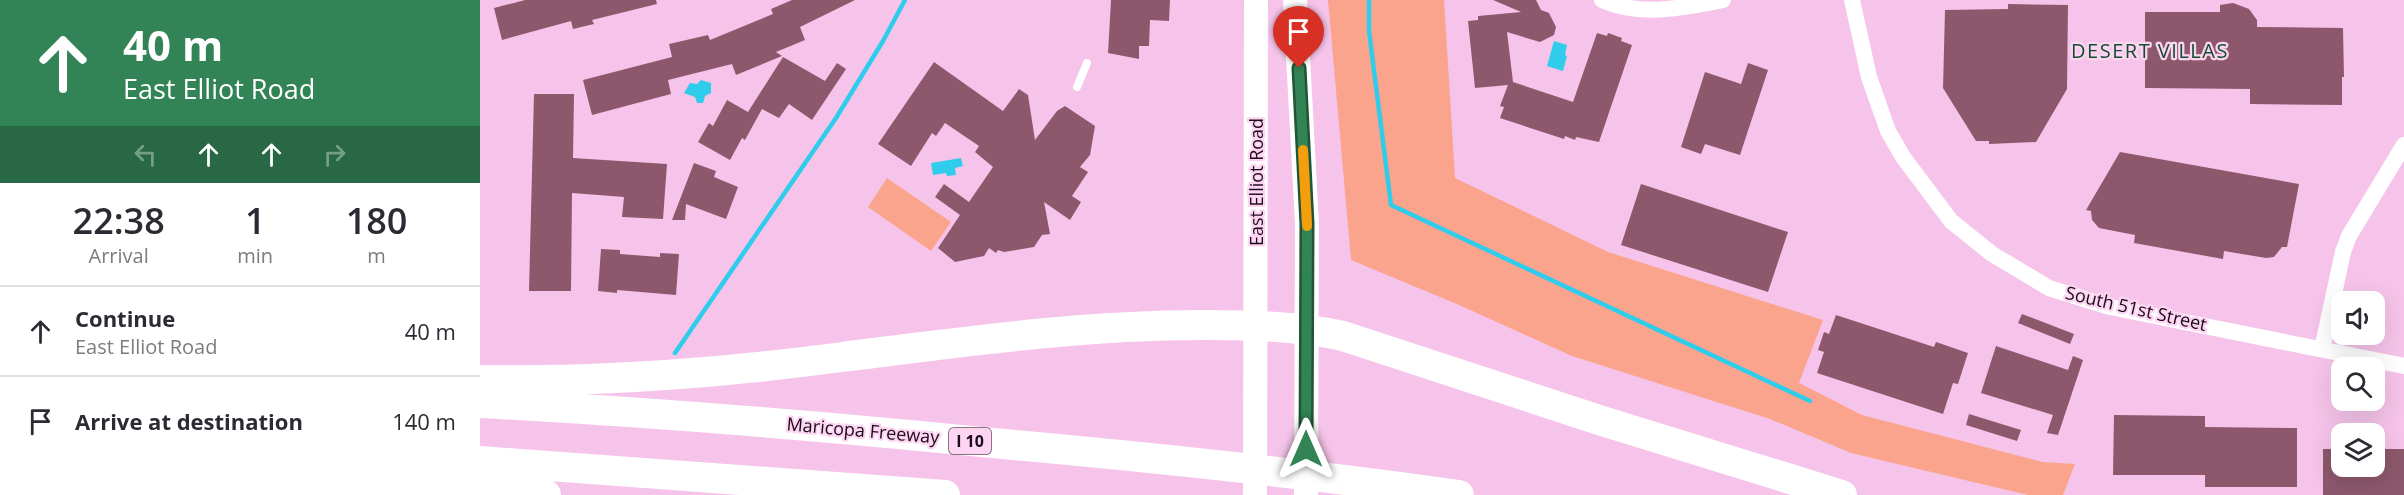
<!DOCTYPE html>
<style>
body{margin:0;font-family:"Open Sans",sans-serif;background:#f7f7f7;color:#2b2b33;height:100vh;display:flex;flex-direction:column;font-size:22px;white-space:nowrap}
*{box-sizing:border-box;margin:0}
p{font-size:20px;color:#7c7c81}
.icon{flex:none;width:33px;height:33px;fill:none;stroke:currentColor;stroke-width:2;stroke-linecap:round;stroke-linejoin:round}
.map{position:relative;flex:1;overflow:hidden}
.sheet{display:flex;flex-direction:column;background:#fff;width:480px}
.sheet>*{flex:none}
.banner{background:#328355;color:#fff;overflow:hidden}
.controls{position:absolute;left:1851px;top:291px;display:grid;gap:12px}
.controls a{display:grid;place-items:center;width:54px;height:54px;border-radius:12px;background:#fff;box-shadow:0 6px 24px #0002;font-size:30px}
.pin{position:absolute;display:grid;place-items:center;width:51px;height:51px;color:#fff;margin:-62px -26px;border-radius:50% 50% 50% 0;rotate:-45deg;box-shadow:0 0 6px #0007}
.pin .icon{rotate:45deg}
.me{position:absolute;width:66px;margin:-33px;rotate:0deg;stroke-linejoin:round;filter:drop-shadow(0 0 4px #0008)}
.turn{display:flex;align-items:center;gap:21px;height:126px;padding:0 24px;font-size:27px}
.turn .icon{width:78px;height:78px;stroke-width:2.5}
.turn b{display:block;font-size:42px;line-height:51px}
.lanes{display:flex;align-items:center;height:57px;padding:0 24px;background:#0003;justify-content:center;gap:30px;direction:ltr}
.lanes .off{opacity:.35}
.eta{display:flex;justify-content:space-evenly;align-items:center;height:102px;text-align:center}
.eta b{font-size:36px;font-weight:600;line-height:42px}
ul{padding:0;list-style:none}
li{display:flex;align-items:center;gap:18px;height:90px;padding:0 24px;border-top:2px solid #e1e1e2}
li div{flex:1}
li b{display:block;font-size:22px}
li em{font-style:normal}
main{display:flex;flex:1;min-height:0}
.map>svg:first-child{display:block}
.green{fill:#fba48d}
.water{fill:#30cceb}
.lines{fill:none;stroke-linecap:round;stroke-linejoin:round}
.stream{stroke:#30cceb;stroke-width:4.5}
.building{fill:#8d586c}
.service{stroke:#fff;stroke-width:8}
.minor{stroke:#fff;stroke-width:16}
.secondary{stroke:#fff;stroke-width:24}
.motorway{stroke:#fff;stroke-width:30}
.route-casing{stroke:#205537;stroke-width:15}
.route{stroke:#328355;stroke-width:10}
.slow{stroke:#f59e0b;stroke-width:10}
.labels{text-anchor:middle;stroke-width:4.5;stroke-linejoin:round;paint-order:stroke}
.shield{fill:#fdd5f3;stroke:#60485a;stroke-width:1.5}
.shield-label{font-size:16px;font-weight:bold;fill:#1c0b18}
.street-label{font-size:18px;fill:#1c0b18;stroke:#fdd5f3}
.neighbourhood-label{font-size:20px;letter-spacing:1.5px;fill:#134d2e;stroke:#fdd5f3}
</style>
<main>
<section class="sheet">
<div class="banner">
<div class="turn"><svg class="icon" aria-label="ahead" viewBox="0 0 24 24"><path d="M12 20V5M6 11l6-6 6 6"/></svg><div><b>40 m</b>East Elliot Road</div></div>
<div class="lanes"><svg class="icon off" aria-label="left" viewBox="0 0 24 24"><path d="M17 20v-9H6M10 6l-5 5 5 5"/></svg><svg class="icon" aria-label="ahead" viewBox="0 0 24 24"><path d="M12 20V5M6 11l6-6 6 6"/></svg><svg class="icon" aria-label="ahead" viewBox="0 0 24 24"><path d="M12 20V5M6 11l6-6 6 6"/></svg><svg class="icon off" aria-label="right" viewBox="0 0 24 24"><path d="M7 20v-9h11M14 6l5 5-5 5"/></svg></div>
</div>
<div class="eta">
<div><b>22:38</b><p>Arrival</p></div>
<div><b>1</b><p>min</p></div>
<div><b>180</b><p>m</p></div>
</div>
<ul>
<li><svg class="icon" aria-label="ahead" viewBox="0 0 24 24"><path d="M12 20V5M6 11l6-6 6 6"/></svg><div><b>Continue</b><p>East Elliot Road</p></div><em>40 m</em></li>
<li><svg class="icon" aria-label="arrive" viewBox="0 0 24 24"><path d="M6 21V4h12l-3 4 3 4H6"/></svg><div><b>Arrive at destination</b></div><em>140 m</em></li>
</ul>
</section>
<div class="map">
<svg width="1924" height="495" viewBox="0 0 1924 495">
<rect width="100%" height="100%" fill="#f6c4ea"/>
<!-- green -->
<path class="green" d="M848,0h116l11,178 153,74 215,68 -24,63 63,32 181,47 32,2 -12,31h-35l-177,-42 -81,-34 -198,-63 -113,-51 -108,-45z
M407,178l64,44 -20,29 -63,-44z"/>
<!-- water -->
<path class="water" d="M1074,41l13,4 -2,10 2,1 -4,15 -16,-5z
M221,80l10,3v10l-6,3 -2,7h-6l-2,-6 -11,-4 6,-10 7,1z
M481,158l2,8 -8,2 1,7 -9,1 -1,-3 -13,2 -2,-12z"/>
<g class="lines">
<!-- stream -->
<path class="stream" d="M889,0v31l22,174 419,196
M195,353l161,-235 47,-77 22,-41"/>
</g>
<!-- building -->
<path class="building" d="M45,0h131l1,4 -65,16 2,4 -21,5 -2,-8 -69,19 -8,-32z
M312,0h63l-55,27 5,13 -29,12 6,4 -46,19 -4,-11 -64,16 3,14 -79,21 -9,-35 89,-23 -3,-13 39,-9 2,5 63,-26 -2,-5z
M631,0h59l-1,21 -19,-1 -1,26h-10v13l-31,-6z
M1013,0h43l5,10 8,3 7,14 -2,8 -14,7 -33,-10 6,50 60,20 24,-69 10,3 1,-3 14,5 -1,3 11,4 -33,97 -23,-5 -1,3 -10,-4 -1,3 -64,-21 4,-11 -4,-1 8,-21 -33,3 -7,-67 10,-1v-4l43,-4z
M1753,3l16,6 8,11v7l86,1 1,49h-2v28l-92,-1v-15l-105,-1v-76h75v-7z
M1528,4l60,1 -1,84 -31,53 -47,2v-3h-13l-33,-53 2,-78 63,-1z
M303,57l42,24 12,-18 9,6 -34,51 -23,-16 -10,14 -17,-9 -17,31 -3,-2 -12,22 -32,-18 11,-19 4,3 14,-26 21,12z
M454,62l69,49 16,-22 9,6 7,45 22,-29 8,-5 30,20 -5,29 -10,12 8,5 -16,24 9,6 -11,18 -26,-18 6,32 -8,1 -8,12 -30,5 -6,-2 -2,3 -7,-5 -5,8 -29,6 -17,-14 22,-33 -25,-18 9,-13 25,18 24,-35 -18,-15 4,-6 -34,-23 -9,13 -4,-3 -21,33 -33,-22z
M1268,63l20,7 -28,85 -35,-11 -4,10 -20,-7 24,-75 36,12z
M54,94h40l-1,64 94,6 -4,55 -41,-2 2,-20 -52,-4 -1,98h-42z
M1640,152l179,32 -12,63h-5l-8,10 -8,1 -42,-7 -1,8 -89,-16 1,-8 -36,-7 -7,-8 -1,-9 -5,-1z
M214,163l22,8 -2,6 24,10 -12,32 -40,-15 -1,16h-13z
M1161,184l147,48 -20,60 -147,-47z
M121,249l19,1v4l40,3v-4l19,1 -3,41 -59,-5v3l-19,-2z
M1542,314l52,20 -4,10 -52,-21z
M1356,315l98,32 2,-5 32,11 -10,31 -5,-1 -10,31 -126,-41 7,-21 -6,-2 6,-18 5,2z
M1516,346l72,24 5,-14 10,4 -25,75 -11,-2 6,-18 -72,-22z
M1489,414l52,16 -4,11 -51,-16z
M1634,415l91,1v11l92,1v59h-92v-12h-92z
M1843,449h19v17h32v-17h30v46h-81z"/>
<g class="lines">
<!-- service -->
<path class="service" d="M597,87l10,-24"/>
<!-- minor -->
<path class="minor" d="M1122,0c37,17 83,8 121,0
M1372,0l17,77 19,54 15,26 48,64 41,33 57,34 61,19 294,59
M1842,349l21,-97 6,-16 55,-91"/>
<!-- secondary -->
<path class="secondary" d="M815,0l12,224 -1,271
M775,495l1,-495"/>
<!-- motorway -->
<path class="motorway" d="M0,380c121,2 242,-7 362,-23 120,-15 240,-32 361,-32 48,0 94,1 140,11l256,84 243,75
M0,403c171,9 342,23 512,40 156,14 312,30 467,52
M0,461l465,34
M0,488l66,7"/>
</g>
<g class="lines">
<!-- route casing -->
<g class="route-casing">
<path id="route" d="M819,68l8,156 -1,225"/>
</g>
<!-- route -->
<use href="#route" class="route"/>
<!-- slow -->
<path class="slow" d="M823,150l4,76"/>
</g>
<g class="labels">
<!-- shield labels -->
<rect class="shield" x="469" y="428" width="42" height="26" rx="4.5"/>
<g class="shield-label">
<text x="490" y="447">I 10</text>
</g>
<!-- street labels -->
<g class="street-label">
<text transform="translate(777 182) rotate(-90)" y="6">East Elliot Road</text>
<text transform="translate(1656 309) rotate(13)" y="6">South 51st Street</text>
<text transform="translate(383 431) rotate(5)" y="6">Maricopa Freeway</text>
</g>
<!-- neighbourhood labels -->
<g class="neighbourhood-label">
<text x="1670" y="58">DESERT VILLAS</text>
</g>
</g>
</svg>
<div class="controls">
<a><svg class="icon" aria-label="sound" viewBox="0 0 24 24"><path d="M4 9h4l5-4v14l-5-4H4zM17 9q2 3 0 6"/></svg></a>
<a><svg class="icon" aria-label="search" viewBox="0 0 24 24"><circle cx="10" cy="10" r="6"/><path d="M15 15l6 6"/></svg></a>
<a><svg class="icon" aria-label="layers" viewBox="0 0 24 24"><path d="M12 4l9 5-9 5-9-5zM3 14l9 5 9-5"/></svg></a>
</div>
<div class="pin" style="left:819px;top:68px;background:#d93025"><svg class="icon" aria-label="arrive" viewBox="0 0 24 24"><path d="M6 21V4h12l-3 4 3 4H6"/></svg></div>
<svg class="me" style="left:826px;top:449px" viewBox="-20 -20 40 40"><path d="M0-17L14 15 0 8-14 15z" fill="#328355" stroke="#fff" stroke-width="4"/></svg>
</div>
</main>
